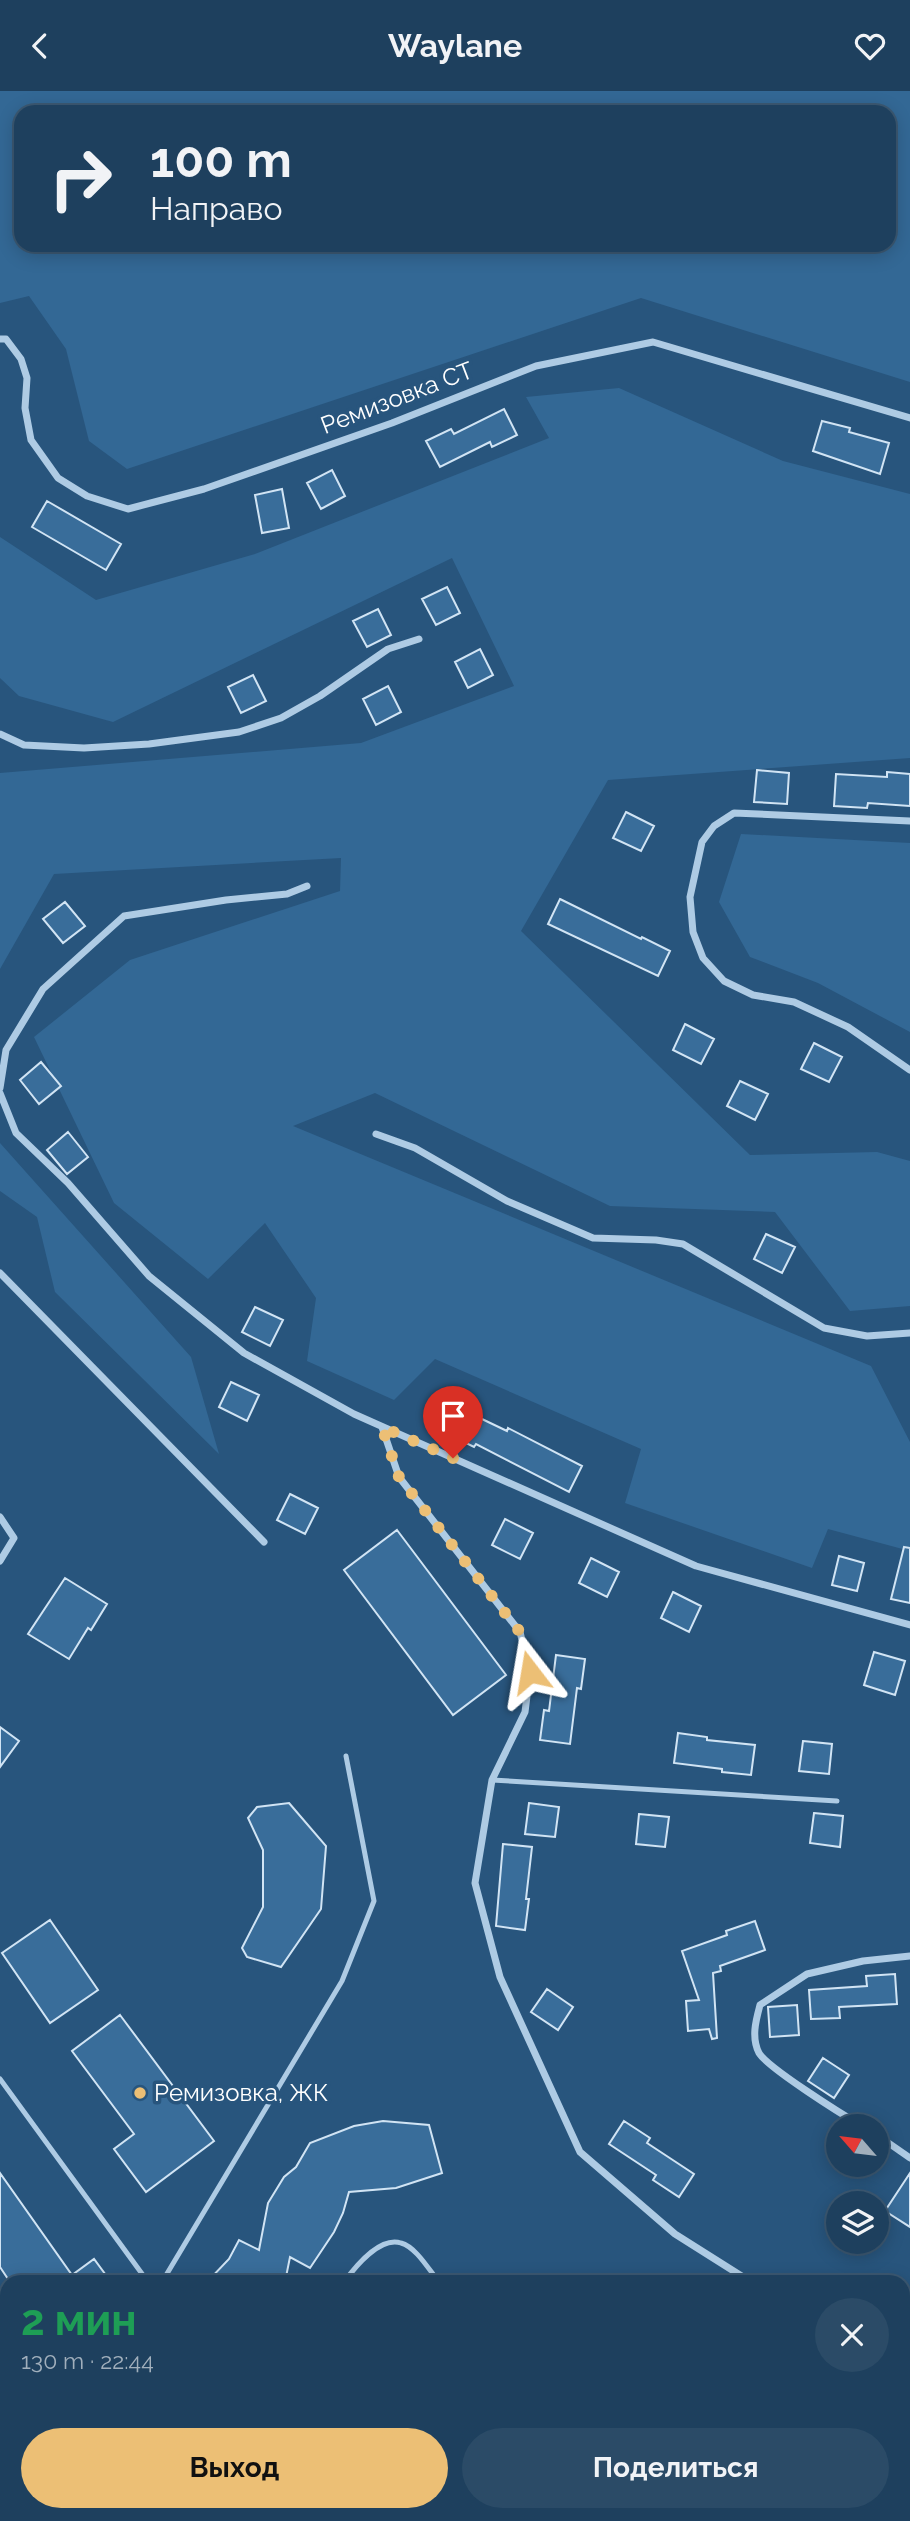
<!DOCTYPE html>
<html lang="ru">
<meta charset="utf-8">
<style>
body{margin:0;font-family:Raleway,sans-serif;background:#2b4b67;color:#f1f3f6;height:100vh;display:flex;flex-direction:column;font-size:26px;white-space:nowrap}
*{box-sizing:border-box;margin:0}
p{font-size:23px;color:#a1afbc}
.icon{flex:none;width:38px;height:38px;fill:none;stroke:currentColor;stroke-width:2;stroke-linecap:round;stroke-linejoin:round}
.map{position:relative;flex:1;overflow:hidden}
.panel{position:absolute;left:0px;top:2184px;width:910px;height:247px;display:flex;flex-direction:column;background:#1e405e;border-radius:21px 21px 0 0;box-shadow:0 4px 18px #0003,0 0 0 2px #3c5973}
.panel>*{flex:none}
.guide{position:absolute;left:14px;top:14px;width:882px;height:147px;border-radius:21px;box-shadow:0 4px 18px #0003,0 0 0 2px #3c5973;background:#1e405e;color:#f1f3f6;overflow:hidden}
.needle{width:46px;rotate:298deg}
.fabs{position:absolute;left:826px;top:2023px;display:grid;gap:14px}
.fabs a{display:grid;place-items:center;width:63px;height:63px;border-radius:50%;background:#1e405e;box-shadow:0 4px 18px #0003,0 0 0 2px #3c5973;font-size:35px}
.pin{position:absolute;display:grid;place-items:center;width:60px;height:60px;color:#fff;margin:-72px -30px;border-radius:50% 50% 50% 0;rotate:-45deg;box-shadow:0 0 7px #0007}
.pin .icon{rotate:45deg}
.me{position:absolute;width:77px;margin:-38px;rotate:346deg;stroke-linejoin:round;filter:drop-shadow(0 0 5px #0008)}
.turn{display:flex;align-items:center;gap:24px;height:147px;padding:0 21px;font-size:32px}
.turn .icon{width:91px;height:91px;stroke-width:2.5}
.turn b{display:block;font-size:49px;line-height:60px}
.round{display:grid;place-items:center;flex:none;width:74px;height:74px;border-radius:37px;background:#2b4b67}
.headline{display:flex;align-items:center;justify-content:space-between;height:119px;padding:0 21px}
h1{font-size:42px;font-weight:700;line-height:52px;color:#1e9e55}
.action{display:flex;gap:14px;margin-top:auto;padding:14px 21px}
.action a{flex:1;height:80px;border-radius:42px;background:#ecbf75;color:#111;font-size:28px;font-weight:700;line-height:80px;text-align:center}
.action a+a{background:#2b4b67;color:#f1f3f6}
header{display:flex;justify-content:space-between;align-items:center;height:91px;padding:0 21px;background:#1e405e;font-size:32px;font-weight:700}
.map>svg:first-child{display:block}
.green{fill:#336895;fill-rule:evenodd}
.building{fill:#396d9a;stroke:#d1e4f4;stroke-width:2}
.lines{fill:none;stroke-linecap:round;stroke-linejoin:round}
.lane{stroke:#aecbe4;stroke-width:5}
.street{stroke:#aecbe4;stroke-width:7}
.route{stroke:#ecbf75;stroke-width:12;stroke-dasharray:0 21.6}
.poi-dot{fill:#ecbf75;stroke:#28557d;stroke-width:2.5}
.labels{text-anchor:middle;stroke-width:7;stroke-linejoin:round;paint-order:stroke}
.street-label{font-size:24px;fill:#fff;stroke:#28557d}
.poi-label{font-size:24px;fill:#fff;stroke:#28557d;text-anchor:start}
</style>
<header><svg class="icon" aria-label="back" viewBox="0 0 24 24"><path d="M15 5l-7 7 7 7"/></svg>Waylane<svg class="icon" aria-label="heart" viewBox="0 0 24 24"><path d="M12 20l-8-8c-3-5 5-10 8-4 3-6 11-1 8 4z"/></svg></header>
<div class="map">
<svg width="910" height="2430" viewBox="0 0 910 2430">
<rect width="100%" height="100%" fill="#28557d"/>
<!-- green -->
<path class="green" d="M0,0h910v291l-269,-84 -514,171 -38,-28 -23,-92 -37,-53 -29,7zM889,21v133h-868v-133z
M619,297l164,73 127,33v264l-302,22 -87,151 229,224 127,-3 33,9v145l-60,5 -75,-99 -165,-6 -235,-113 -82,33 578,240 39,76v109l-82,-22 -16,39 -187,-65 16,-54 -206,-90 -41,41 -87,-39 9,-63 -51,-75 -57,56 -94,-76 -80,-166 96,-77 210,-69 1,-33 -287,16 -54,95v-196l361,-30 153,-57 -62,-128 -339,164 -94,-26 -19,-18v-141l96,63 159,-46 294,-116 -23,-41z
M741,743l169,9v189l-92,-49 -68,-26 -31,-55z
M0,1052l191,214 28,97 -164,-162 -18,-75 -37,-26z"/>
<!-- building -->
<path class="building" d="M504,318l13,26 -25,12 -2,-5 -50,25 -14,-26 25,-12 3,5z
M822,330l28,7 -1,4 40,11 -9,31 -67,-23z
M332,379l13,26 -24,13 -14,-26z
M282,398l7,39 -27,5 -7,-38z
M47,410l74,43 -15,26 -74,-43z
M447,496l13,26 -24,12 -14,-26z
M378,518l13,26 -24,12 -14,-26z
M480,558l13,26 -25,13 -13,-26z
M253,584l13,26 -25,12 -13,-26z
M388,595l13,26 -25,13 -13,-26z
M757,679l32,3 -2,31 -33,-2z
M887,681l23,2v32l-42,-3 -1,5 -33,-2 2,-32 51,3z
M626,721l28,14 -13,25 -28,-13z
M560,808l81,40 1,-2 28,14 -12,25 -110,-52z
M65,811l20,24 -22,17 -20,-24z
M685,933l29,15 -13,25 -28,-14z
M814,952l28,14 -13,25 -28,-13z
M41,971l20,24 -22,18 -19,-24z
M740,990l28,13 -13,26 -28,-14z
M68,1041l20,25 -21,17 -20,-24z
M766,1143l29,13 -13,26 -28,-14z
M255,1216l28,13 -13,26 -28,-14z
M231,1291l28,13 -12,26 -28,-14z
M459,1317l48,23 1,-3 74,38 -13,26 -93,-48 -2,3 -28,-14z
M290,1403l28,14 -13,26 -28,-14z
M505,1428l28,14 -13,26 -28,-14z
M397,1439l109,145 -53,40 -109,-145z
M904,1456l6,1v55l-19,-4z
M839,1465l25,7 -7,28 -25,-6z
M591,1467l28,14 -12,25 -28,-14z
M65,1487l42,26 -16,26 -3,-2 -19,31 -41,-25z
M673,1501l28,14 -12,26 -28,-14z
M874,1561l31,9 -10,34 -31,-10z
M556,1564l29,4 -4,30 -4,-1 -7,56 -30,-4 4,-30 5,1z
M0,1636l19,14 -19,26z
M678,1642l29,4v3l48,5 -4,30 -29,-3v-3l-48,-6z
M803,1650l29,3 -3,30 -30,-3z
M289,1712l37,43 -5,63 -40,58 -34,-10 -5,-9 21,-41v-57l-15,-32 9,-11z
M529,1712l30,4 -4,30 -30,-3z
M814,1722l29,3 -3,31 -30,-4z
M639,1723l30,3 -4,30 -29,-3z
M503,1753l29,3 -6,52h3l-4,31 -29,-4z
M50,1829l48,70 -48,33 -48,-70z
M755,1830l10,29 -45,16 1,5 -8,2 4,65 -5,1 -3,-10 -21,2 -2,-30 13,-1 -17,-49 45,-16 -1,-4z
M895,1883l2,30 -58,3 1,11 -29,1 -2,-29 58,-4 -1,-10z
M547,1898l26,18 -15,23 -27,-18z
M797,1914l2,30 -29,2 -2,-30z
M120,1924l94,126 -68,51 -32,-43 20,-15 -62,-83z
M823,1967l26,17 -15,23 -26,-17z
M383,2030l46,4 13,48 -46,15 -47,4 -6,21 -9,19 -24,36 -20,-11 -5,25h-78l22,-23 10,-19 20,10 9,-47 16,-26 12,-10 14,-24 44,-17z
M624,2030l26,17 -3,5 47,31 -15,23 -26,-17 3,-5 -47,-31z
M0,2082l72,102 22,-16 17,23h-101l-10,-15z
M910,2082v54l-25,-16z"/>
<g class="lines">
<!-- lane -->
<path class="lane" d="M492,1689l345,21
M0,1988l148,203
M162,2191l180,-301 32,-80 -28,-145
M344,2191c11,-15 36,-46 57,-39 15,4 28,27 38,39
M271,2424l2,6
M39,2430l3,-6
M68,2430l3,-6"/>
<!-- street -->
<path class="street" d="M0,248h6l15,20 6,19 -2,30 6,32 27,38 29,18 41,13 76,-20 188,-66 144,-57 117,-24 257,76
M0,643l24,11 60,3 65,-4 90,-12 42,-14 39,-22 68,-47 31,-10
M910,730l-176,-8 -20,13 -12,16 -12,55 3,35 10,26 21,23 29,14 41,7 54,25 62,43
M0,997l6,-38 37,-61 81,-73 102,-16 61,-6 20,-8
M0,1002l16,40 52,50 81,93 95,77 110,61 342,152 214,59
M376,1043l39,14 92,53 86,37 63,2 27,4 141,84 43,8 43,-3
M0,1182l264,269
M382,1336l17,50 121,155 10,40 -5,40 -33,68 -17,103 25,94 80,175 95,82 76,48
M0,1426l14,21 -14,23
M862,2035c-19,-11 -94,-58 -103,-73 -8,-16 -3,-33 1,-48l47,-31 56,-13 47,-5
M877,2044l33,23
M903,2276l7,3"/>
</g>
<g class="lines">
<!-- route -->
<path class="route" d="M453,1367l-71,-31 17,50 121,155 10,40"/>
</g>
<!-- markers -->
<circle class="poi-dot" cx="140" cy="2002" r="7"/>
<g class="labels">
<!-- street labels -->
<g class="street-label">
<text transform="translate(397 307) rotate(-21)" y="8">Ремизовка СТ</text>
</g>
<!-- poi labels -->
<g class="poi-label">
<text x="154" y="2010">Ремизовка, ЖК</text>
</g>
</g>
</svg>
<div class="fabs">
<a><svg class="needle" viewBox="-14 -14 28 28"><path d="M0-13l5 13h-10z" fill="#e53935"/><path d="M0 13l5-13h-10z" fill="#a1afbc"/></svg></a>
<a><svg class="icon" aria-label="layers" viewBox="0 0 24 24"><path d="M12 4l9 5-9 5-9-5zM3 14l9 5 9-5"/></svg></a>
</div>
<div class="pin" style="left:453px;top:1367px;background:#d93025"><svg class="icon" aria-label="arrive" viewBox="0 0 24 24"><path d="M6 21V4h12l-3 4 3 4H6"/></svg></div>
<svg class="me" style="left:530px;top:1581px" viewBox="-20 -20 40 40"><path d="M0-17L14 15 0 8-14 15z" fill="#ecbf75" stroke="#fff" stroke-width="4"/></svg>
<div class="guide">
<div class="turn"><svg class="icon" aria-label="right" viewBox="0 0 24 24"><path d="M7 20v-9h11M14 6l5 5-5 5"/></svg><div><b>100 m</b>Направо</div></div>
</div>
<section class="panel">
<div class="headline"><div><h1>2 мин</h1><p>130 m · 22:44</p></div><a class="round"><svg class="icon" aria-label="close" viewBox="0 0 24 24"><path d="M6 6l12 12M18 6L6 18"/></svg></a></div>
<div class="action"><a>Выход</a><a>Поделиться</a></div>
</section>
</div>
